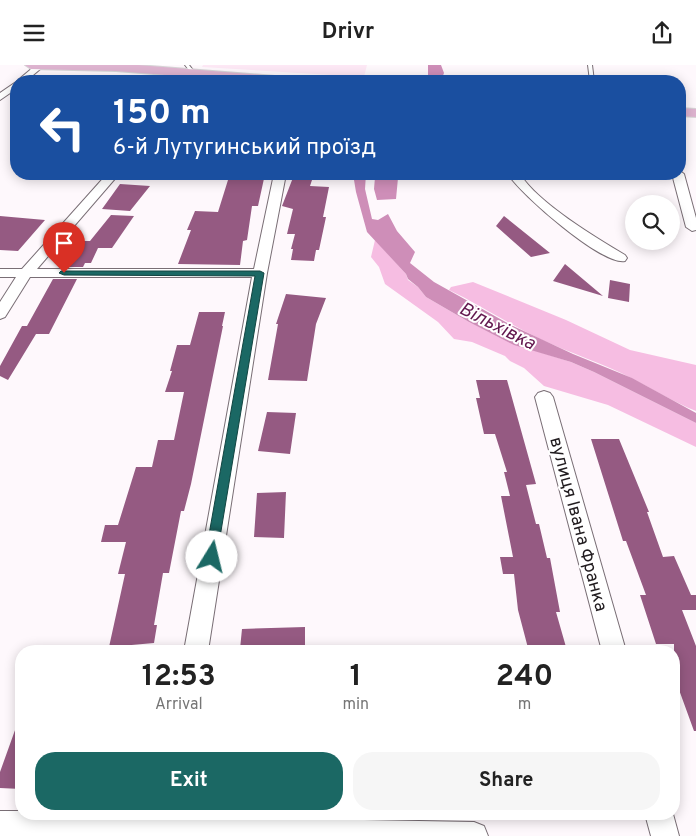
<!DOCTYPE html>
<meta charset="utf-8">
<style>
body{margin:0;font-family:Overpass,sans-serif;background:#f6f6f6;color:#222;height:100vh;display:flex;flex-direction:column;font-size:19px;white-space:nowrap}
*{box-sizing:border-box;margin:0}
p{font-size:16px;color:#767676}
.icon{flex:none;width:28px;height:28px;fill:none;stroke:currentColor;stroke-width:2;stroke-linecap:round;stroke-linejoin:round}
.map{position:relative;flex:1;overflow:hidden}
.panel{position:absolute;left:15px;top:580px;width:665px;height:175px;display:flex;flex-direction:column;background:#fff;border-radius:20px;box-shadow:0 2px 12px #0003}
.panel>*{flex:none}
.hud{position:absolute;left:10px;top:10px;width:676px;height:105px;border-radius:20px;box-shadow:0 2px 12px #0003;background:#1a4fa0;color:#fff;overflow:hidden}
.tools{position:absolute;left:625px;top:130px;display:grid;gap:10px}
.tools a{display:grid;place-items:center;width:55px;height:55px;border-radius:50%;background:#fff;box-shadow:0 2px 12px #0003;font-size:25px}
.pin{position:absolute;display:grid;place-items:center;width:42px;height:42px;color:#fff;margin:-51px -21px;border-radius:50% 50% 50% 0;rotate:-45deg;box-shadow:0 0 5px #0007}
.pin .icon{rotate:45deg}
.me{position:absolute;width:55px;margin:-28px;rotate:9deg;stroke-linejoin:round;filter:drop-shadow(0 0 4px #0008)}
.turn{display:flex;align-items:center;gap:18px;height:105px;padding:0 20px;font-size:22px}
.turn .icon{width:65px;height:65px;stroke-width:2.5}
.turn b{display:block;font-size:35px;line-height:42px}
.eta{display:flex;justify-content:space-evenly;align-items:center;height:85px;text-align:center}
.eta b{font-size:30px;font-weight:700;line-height:35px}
.primary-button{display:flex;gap:10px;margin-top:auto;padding:10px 20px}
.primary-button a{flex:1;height:58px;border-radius:20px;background:#1b6864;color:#fff;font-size:20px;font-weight:700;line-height:58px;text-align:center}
.primary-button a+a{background:#f6f6f6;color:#222}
header{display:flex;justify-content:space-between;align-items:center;height:65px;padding:0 20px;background:#fff;font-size:22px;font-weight:700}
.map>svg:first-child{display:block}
.built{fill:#fde8f5}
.green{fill:#f6bde2}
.water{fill:#ce8eb8}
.building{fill:#955a82}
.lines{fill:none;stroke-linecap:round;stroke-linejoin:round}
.lane-casing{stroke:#796e75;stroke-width:2}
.street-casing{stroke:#796e75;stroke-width:2}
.primary-casing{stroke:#d7d6d7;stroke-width:2}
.lane{fill:#fff;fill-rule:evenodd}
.street{fill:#fff;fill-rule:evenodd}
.primary{fill:#deb4d0;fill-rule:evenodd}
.route{fill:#1b6864;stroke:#124441}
.labels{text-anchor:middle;stroke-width:4;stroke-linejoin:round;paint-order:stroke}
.street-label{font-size:18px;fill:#211c1f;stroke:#fff}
.water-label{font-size:19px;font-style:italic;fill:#63184f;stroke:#fff}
</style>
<header><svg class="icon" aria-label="menu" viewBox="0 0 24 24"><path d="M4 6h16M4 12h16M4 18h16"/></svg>Drivr<svg class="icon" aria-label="share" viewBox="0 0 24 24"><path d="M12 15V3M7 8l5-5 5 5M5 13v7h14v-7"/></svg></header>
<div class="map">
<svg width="696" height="771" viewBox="0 0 696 771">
<rect width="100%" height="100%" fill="#fef8fc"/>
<!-- built -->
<path class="built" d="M203,0h164l-3,12 -162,-10z"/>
<!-- green -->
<path class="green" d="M375,175l31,34 2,6 10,7 8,10 43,25 45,22 57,18 23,10 102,51v24l-88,-42 -64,-19 -20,-18 -14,-7 -5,-5 -33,-14 -18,-3 -16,-17 -53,-38 -6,-17 -8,-10z
M473,217l93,38 64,30 66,15v46c-23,-9 -43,-22 -65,-33 -29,-15 -61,-25 -91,-39 -31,-15 -60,-34 -91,-49l2,-3z"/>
<!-- water -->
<path class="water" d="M428,0h13l3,8 -3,8h-16l3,-4z
M353,109h13l-1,15 7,30 6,1 10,-6 9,17 18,21 -5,11 24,19 77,43 62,29 59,24 64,35v10l-102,-51 -23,-10 -57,-17 -45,-23 -43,-25 -8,-10 -10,-8 -2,-5 -39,-42 -11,-40z
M375,112l23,1 -2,21 -19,1 -3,-11z"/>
<!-- building -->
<path class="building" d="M247,109h18l-7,32h-6l-5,34 -4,1 -3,24 -62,-1 13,-34h-4l8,-19 23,1 10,-32h18z
M294,110l19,2 -3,9 19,1 -6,30h3l-7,33h-3l-2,11 -23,-1 2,-11h-2l4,-15h-8l6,-25 -11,-3z
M120,119l30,2 -20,25 -28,-2z
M111,150l23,1 -22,32h-14l-7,15h-6l-2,4h-24l6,-12h3l10,-14h12z
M0,151l45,4 -27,31 -18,-1z
M504,151l46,37 -19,4 -35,-31z
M565,199l38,32 -50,-15z
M53,214h24l-28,55h-13l-28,46 -8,-4v-10l22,-40h5z
M610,215l20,4 -1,18 -21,-4z
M286,229l40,4 -10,26 -9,57 -39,-1 10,-56h-2z
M199,247h26l-3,14h1l-32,158 -7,27h-3l-12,62h-6l-9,52h3l-3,18 -45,4 16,-73h-7l8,-32h-25l4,-17h13l18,-58h16l6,-27h16l10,-48h-19l7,-21h-2l7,-26h13z
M476,315h31l29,104 -10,1 10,39h3l8,34h3l10,54h-4l10,35 -38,1 -10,-38 -4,-36h-11l-3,-17h13l-12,-61h9l-6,-24h3l-12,-38h-11l-8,-36h4z
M267,347l29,1 -6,41 -32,-3z
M591,374h28l30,73h-2l16,45 11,-1 17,39h5v15h-14l14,36v85h-2l-20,-55v-32h-18l-16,-49h6l-20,-54h-3z
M286,427l-2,46 -30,-1 3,-44z
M305,562v19l-65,3 2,-20z
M19,654h2v70l-21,-1v-16z"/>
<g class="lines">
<!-- lane casing -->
<g class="lane-casing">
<path id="lane" d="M185,0h4l7,9h-4z
M588,0h4l2,16h-4z"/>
</g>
<!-- street casing -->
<g class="street-casing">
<path id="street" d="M36,0h9l-19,16h-9z
M197,11l4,3 -1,2h-11z
M16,17v7l-16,11v-7z
M680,106l4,3 12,44v12l-4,1 -6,-4 -14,-53h8z
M107,109h12l-82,95h217l20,-95h12l-19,99 -59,378h-24l68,-374h-222l-25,40 -5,2v-17l16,-25h-16v-8h22z
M508,109h12c17,28 76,64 105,81l2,3 -2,3c-22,5 -105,-67 -117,-87z
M544,326l6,2 3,4 73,254h-24l-67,-254 3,-4z
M0,746h21v3l453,8 10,4 4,10h-488z
M645,749h28l6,22h-28z"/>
</g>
<!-- primary casing -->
<g class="primary-casing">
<path id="primary" d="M25,0h113l149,12 7,4h-52l-126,-10 -85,-2z
M680,43l16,1v8l-16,-1z"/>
</g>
<!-- lane -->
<use href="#lane" class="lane"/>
<!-- street -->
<use href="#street" class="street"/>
<!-- primary -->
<use href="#primary" class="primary"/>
</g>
<!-- route -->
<path class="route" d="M61,206h199l4,2 -48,288 -4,1 -5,-1 -2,-4 50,-281 -191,-1 -5,-2z"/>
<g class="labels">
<!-- street labels -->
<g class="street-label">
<text transform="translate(579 459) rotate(75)" y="6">вулиця Івана Франка</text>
</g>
<!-- water labels -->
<g class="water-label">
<text transform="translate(498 260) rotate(27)" y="7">Вільхівка</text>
</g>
</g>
</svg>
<div class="tools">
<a><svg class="icon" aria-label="search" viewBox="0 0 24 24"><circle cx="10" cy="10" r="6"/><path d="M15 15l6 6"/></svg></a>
</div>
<div class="pin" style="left:64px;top:208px;background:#d93025"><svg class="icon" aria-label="arrive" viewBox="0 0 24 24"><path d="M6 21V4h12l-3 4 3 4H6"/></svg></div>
<svg class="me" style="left:212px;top:492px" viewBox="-20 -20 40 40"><circle r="19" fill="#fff"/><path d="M0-13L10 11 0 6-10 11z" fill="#1b6864"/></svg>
<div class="hud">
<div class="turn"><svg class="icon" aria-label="left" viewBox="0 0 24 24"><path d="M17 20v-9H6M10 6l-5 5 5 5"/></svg><div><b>150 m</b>6-й Лутугинський проїзд</div></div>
</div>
<section class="panel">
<div class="eta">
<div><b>12:53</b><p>Arrival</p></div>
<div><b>1</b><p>min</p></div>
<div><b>240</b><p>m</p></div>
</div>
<div class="primary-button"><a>Exit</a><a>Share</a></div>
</section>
</div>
